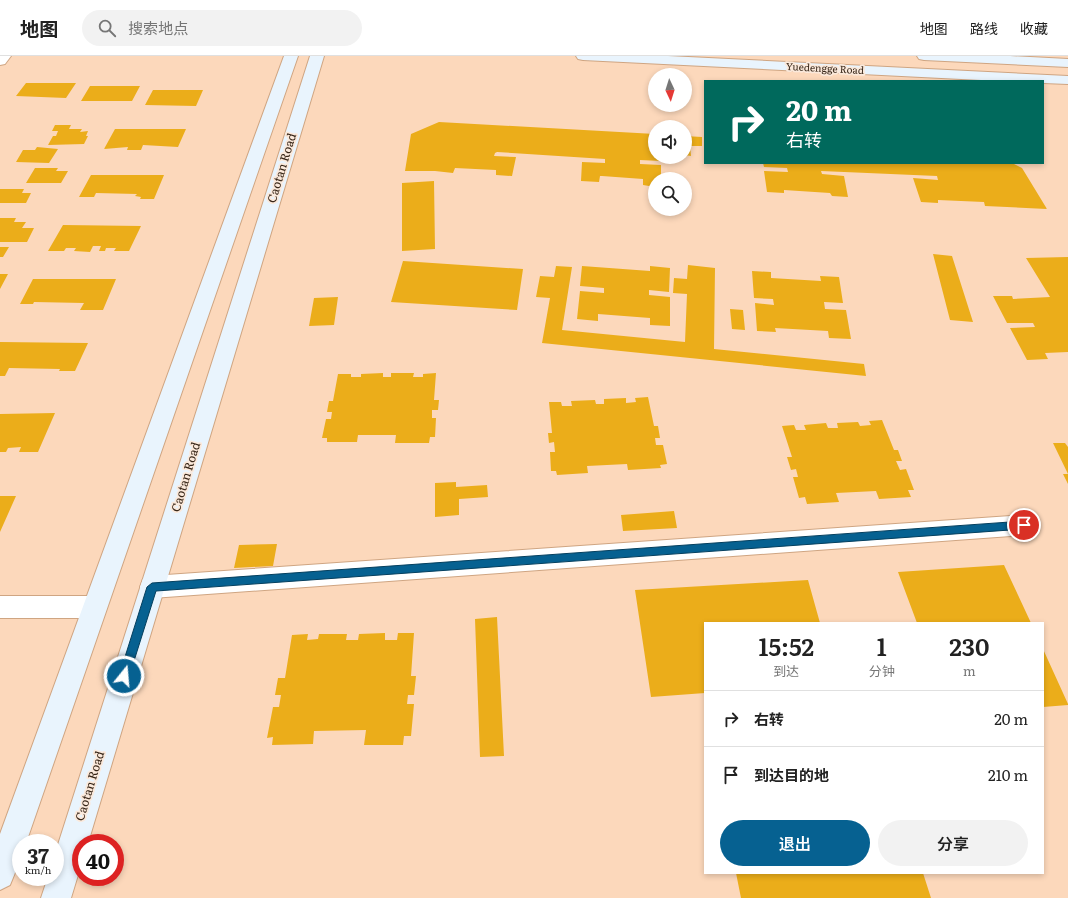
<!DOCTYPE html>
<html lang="zh">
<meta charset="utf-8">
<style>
body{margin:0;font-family:Literata,"Noto Sans SC",serif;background:#f2f2f2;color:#222;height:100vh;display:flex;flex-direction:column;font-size:15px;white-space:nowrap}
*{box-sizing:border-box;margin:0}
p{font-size:13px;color:#767676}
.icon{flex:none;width:22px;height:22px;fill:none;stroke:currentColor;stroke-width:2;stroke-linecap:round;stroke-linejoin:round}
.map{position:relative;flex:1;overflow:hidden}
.side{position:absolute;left:704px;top:566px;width:340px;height:252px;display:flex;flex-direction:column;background:#fff;border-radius:0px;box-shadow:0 2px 6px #0003}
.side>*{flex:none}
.guide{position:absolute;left:704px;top:24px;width:340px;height:84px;border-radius:0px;box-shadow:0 2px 6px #0003;background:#00695c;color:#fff;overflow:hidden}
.needle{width:26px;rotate:176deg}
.buttons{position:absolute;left:648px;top:12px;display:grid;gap:8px}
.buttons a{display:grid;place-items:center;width:44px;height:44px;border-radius:50%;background:#fff;box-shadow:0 2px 6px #0003;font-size:20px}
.speed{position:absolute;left:12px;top:778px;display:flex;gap:8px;font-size:20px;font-weight:700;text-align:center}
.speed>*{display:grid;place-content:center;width:52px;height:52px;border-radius:50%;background:#fff;box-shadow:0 2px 6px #0003;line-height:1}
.speed small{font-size:10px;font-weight:400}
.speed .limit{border:6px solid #d22;background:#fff;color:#111}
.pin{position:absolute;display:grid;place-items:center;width:34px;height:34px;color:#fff;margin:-17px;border:2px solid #fff;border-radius:50%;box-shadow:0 1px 4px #0007}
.me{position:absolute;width:44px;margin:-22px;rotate:17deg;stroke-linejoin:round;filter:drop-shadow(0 0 3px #0008)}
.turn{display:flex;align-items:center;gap:14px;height:84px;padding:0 16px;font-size:18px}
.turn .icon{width:52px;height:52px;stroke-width:2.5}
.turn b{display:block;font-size:28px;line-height:34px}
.eta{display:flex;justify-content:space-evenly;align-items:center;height:68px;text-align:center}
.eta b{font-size:24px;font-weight:600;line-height:28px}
.cta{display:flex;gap:8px;margin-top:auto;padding:8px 16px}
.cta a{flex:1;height:46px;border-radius:24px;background:#066191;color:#fff;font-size:16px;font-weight:600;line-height:46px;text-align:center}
.cta a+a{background:#f2f2f2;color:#222}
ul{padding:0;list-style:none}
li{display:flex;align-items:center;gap:12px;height:56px;padding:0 16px;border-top:1px solid #e0e0e0}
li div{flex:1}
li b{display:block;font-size:15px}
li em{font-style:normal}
header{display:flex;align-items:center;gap:24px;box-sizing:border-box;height:56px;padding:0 20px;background:#fff;border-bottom:1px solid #e0e0e0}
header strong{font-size:19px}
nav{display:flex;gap:22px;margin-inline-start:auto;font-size:14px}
.search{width:280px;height:36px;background:#f2f2f2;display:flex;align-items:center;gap:10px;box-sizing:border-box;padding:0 14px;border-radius:22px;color:#767676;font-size:15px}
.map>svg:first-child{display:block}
.building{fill:#ebad1a}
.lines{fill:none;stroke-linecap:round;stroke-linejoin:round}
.street-casing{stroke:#cfa582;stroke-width:2}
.secondary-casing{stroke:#cfa582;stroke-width:2}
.street{fill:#fff;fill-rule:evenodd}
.secondary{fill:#e9f4fd;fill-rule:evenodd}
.route{fill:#066191;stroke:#043f5e}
.labels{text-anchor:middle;stroke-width:3.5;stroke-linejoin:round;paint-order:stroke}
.far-street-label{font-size:10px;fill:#372618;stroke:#fbe9db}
.street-label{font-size:12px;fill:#372618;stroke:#fbe9db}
</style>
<header>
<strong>地图</strong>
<div class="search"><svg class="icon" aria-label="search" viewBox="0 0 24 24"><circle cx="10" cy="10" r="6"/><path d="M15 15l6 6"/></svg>搜索地点</div>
<nav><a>地图</a><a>路线</a><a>收藏</a></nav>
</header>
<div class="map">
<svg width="1068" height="842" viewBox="0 0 1068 842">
<rect width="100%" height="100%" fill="#fcd8bb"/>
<!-- building -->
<path class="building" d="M26,27h50l-10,15 -50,-2z
M90,30h50l-8,15h-51z
M153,34h50l-7,16 -51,-1z
M439,66l216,12v23h6v4l-21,-1v4l21,1v14h-6v8l-12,-2v-6l-41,-3h-2l-1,6 -18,-1 1,-19 23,1v-4l-108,-7 -2,1 -1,3 22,1 -4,19 -16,-1v-5l-41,-2 -2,5 -18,-2h-30l6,-37z
M55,69h16l-2,4h13l-2,3 8,-1 -2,5h2l-4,8 -36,1 5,-9h3l2,-5h-6z
M115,73h71l-8,18 -35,-2 -2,5h-14l1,-3 -24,2z
M685,80l17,1v9h-12l1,10 -6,-1z
M37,91l21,2 -9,14 -33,-1 7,-12h12z
M763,107h249l10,5 25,41 -62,-3 -1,-4 -46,-2v3l-17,-1 -8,-24 25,2 -1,-4 -116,-5 1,3 22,2 4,21 -16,-1 -2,-3 -46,-3v3l-17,-1 -3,-21 24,1 -1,-4 -23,-1z
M35,112h23l-2,3h12l-7,12h-35z
M91,119h73l-10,24h-14l1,-2 -6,-1 2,-2 -41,-1 -2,4h-15z
M434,125l1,68 -33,2v-68z
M0,133h24l-2,4h9l-5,10h-26z
M0,162h16l-2,4h12l-4,6h12l-7,14h-27z
M63,169l78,1 -12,25h-15l2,-3h-10l-1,3h-6l2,-5h-8l-3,6 -16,-1 2,-3h-10l-2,3h-16z
M0,191h9l-6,10h-3z
M933,198l19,2 21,66 -23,-2z
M1068,201v95l-23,1 3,6 -21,1 -17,-32 25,-1 -2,-4h-26l-14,-27h19l1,3 37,-2 -24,-39z
M403,205l120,8 -6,41 -126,-8z
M688,209l27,3 -1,81 150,15 2,12 -324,-33 8,-45 -14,-1 4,-21 14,1 2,-11 16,1 -10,63 123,12 2,-48 -14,-1 1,-15 13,1z
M582,210l68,5v-5l20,2 -1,24 -20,-2v5l21,2v29l-20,-1v-7l-52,-4v7l-21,-2 3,-28 24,2v-5l-24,-2z
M752,215l19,1v6l50,3 -1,-5 19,1 4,26 -19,-1 1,7 21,1 5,29 -22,-1 -1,-7 -53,-3 1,4 -19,-1 -2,-28 19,2 -1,-6 -19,-1z
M0,218h8l-8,15z
M33,223h83l-13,31h-23l4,-7 -50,-1 -1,2h-13z
M338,241l-4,28 -25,1 5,-28z
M730,253l13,1 2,20 -13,-1z
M0,286l88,1 -13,28h-16l1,-2 -51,-1 -4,8h-5z
M383,317v4h8v-4h23l-1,4h10v-3l13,-1 -2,27h5l-1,10h-6v8h4l-1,19h-5l-1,6h-34l1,-8h-38l-1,7h-30v-4h-5l4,-19h5l1,-7h-5l2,-11h4l5,-27h13v3h10v-3z
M648,341l6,29h4l2,12h-5l1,7h7l4,19 -7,1 1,3 -33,2 -1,-6 -40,2 1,7 -31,2 -1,-4h-5l-1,-19h5l-1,-10 -5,1 -1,-10h4l-3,-31h12l1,4h10l-1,-5 24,-1 1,4h8v-5l22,-1v5l10,-1 -1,-4z
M55,357l-17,39h-19l2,-5 -13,1 -2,4h-6v-38z
M882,364l12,30h4l4,11h-6l4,9 6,-1 8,21h-6l3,7 -32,2 -3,-8 -40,2 3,9 -32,2 -2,-7 -6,1 -6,-21h5l-2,-8 -5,1 -4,-13h5l-10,-31 12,-1 2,5h10l-2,-5 22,-2 2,5h10l-1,-5 21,-1 2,4 11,-1 -2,-4z
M1053,387h12l3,4v37l-5,-10h5z
M456,426v5l31,-2 1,12 -29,2v16l-24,2v-34z
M0,440h16l-16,36z
M674,455l3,17 -54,3 -2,-16z
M277,488l-4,22 -39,2 5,-23z
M1004,509l27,58h-114l-19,-51z
M808,524l12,43h-115v70l-54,4 -16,-107z
M497,561l7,139 -24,1 -5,-138z
M385,577v7h12l1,-7h16l-3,43h5l-2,19h-6l-1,9h7l-3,32h-7l-1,9h-39l2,-15 -52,1 -1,13 -41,1 1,-8 -6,1 6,-31h6l2,-12h-6l3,-17h7l7,-43 16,-1 -1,6 11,-1 1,-5h28l-1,6h12l1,-6z
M1043,593l25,55v1l-25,2z
M736,817h187l8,25h-190z"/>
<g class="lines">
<!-- street casing -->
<g class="street-casing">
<path id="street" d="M0,0h11l-6,8 -5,1z
M1024,459l8,3 3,7 -3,7 -8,3 -872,63 -9,-3 -3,-8 3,-8 9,-3z
M0,540h95l9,3 3,8 -3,8 -9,3h-95z"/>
</g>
<!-- secondary casing -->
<g class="secondary-casing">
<path id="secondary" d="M284,0h14l-272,787h-5c0,16 -5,28 -11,42l-10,5v-56z
M310,0h14l-236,787h-7v22l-10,33h-30l7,-21h7v-23z
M576,0h92l400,20v8l-25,-1v-2h-42l-418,-21 -5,-1z
M917,0h93l58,3v8l-144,-7 -5,-1z"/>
</g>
<!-- street -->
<use href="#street" class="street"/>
<!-- secondary -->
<use href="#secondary" class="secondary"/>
</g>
<!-- route -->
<path class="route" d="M1024,465l4,4 -4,4 -868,62 -28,89 -4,1 -3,-1 -2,-4 28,-89 5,-4z"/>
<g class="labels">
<!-- far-street labels -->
<g class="far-street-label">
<text transform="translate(825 12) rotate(3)" y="4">Yuedengge Road</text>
</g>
<!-- street labels -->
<g class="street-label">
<text transform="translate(282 112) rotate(-73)" y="4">Caotan Road</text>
<text transform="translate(186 421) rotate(-73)" y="4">Caotan Road</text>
<text transform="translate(90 730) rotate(-73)" y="4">Caotan Road</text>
</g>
</g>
</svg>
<div class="buttons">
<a><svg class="needle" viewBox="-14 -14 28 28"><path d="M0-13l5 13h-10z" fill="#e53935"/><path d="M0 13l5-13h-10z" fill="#767676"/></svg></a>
<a><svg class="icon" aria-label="sound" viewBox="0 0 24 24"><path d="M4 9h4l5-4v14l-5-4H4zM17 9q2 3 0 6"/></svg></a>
<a><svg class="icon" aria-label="search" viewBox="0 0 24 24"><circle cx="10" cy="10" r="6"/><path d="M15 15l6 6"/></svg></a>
</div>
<div class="speed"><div>37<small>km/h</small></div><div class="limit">40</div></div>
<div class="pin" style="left:1024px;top:469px;background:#d93025"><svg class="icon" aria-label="arrive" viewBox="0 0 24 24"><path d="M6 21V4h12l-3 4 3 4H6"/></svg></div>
<svg class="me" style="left:124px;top:620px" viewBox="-20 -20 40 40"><circle r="17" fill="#066191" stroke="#fff" stroke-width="3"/><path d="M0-11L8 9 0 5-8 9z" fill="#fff"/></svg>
<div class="guide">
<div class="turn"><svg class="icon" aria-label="right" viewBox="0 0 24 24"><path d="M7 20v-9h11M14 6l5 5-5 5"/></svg><div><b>20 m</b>右转</div></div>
</div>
<section class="side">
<div class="eta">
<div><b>15:52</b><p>到达</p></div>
<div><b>1</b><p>分钟</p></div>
<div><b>230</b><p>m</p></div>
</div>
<ul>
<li><svg class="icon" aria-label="right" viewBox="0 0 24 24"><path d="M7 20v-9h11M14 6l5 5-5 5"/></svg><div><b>右转</b></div><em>20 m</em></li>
<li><svg class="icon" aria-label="arrive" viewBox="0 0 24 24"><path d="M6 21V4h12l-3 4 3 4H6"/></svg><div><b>到达目的地</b></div><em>210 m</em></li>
</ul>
<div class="cta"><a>退出</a><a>分享</a></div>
</section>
</div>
